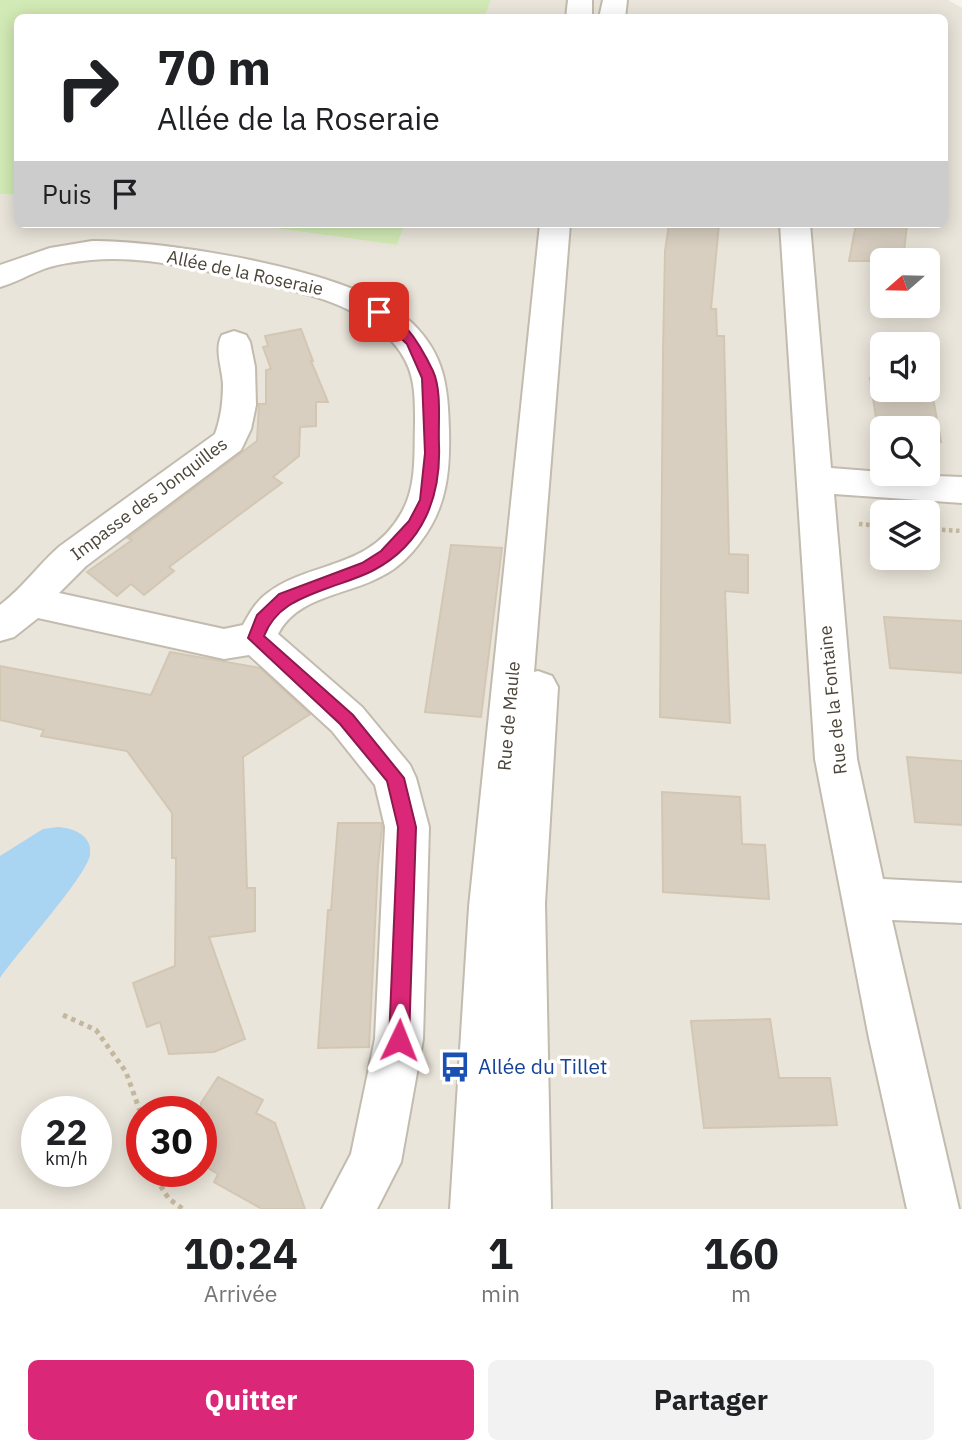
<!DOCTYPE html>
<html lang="fr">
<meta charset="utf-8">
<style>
body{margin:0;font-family:"IBM Plex Sans",sans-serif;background:#f2f2f2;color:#202124;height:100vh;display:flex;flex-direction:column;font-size:26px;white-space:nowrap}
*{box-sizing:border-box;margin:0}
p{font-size:23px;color:#757577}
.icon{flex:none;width:38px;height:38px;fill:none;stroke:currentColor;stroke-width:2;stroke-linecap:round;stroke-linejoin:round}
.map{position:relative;height:1209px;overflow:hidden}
.sheet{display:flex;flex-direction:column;background:#fff;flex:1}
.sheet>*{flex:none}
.top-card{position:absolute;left:14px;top:14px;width:934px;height:214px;border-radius:10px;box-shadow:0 4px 18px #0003;background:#fff;color:#202124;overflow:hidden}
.needle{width:46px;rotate:250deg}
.tools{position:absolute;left:870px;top:248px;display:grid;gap:14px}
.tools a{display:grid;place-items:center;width:70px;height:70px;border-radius:10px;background:#fff;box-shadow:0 4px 18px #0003;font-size:35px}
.speed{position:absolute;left:21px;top:1096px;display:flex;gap:14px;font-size:35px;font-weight:700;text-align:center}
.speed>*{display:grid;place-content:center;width:91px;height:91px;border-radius:50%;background:#fff;box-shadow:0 4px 18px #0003;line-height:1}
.speed small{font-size:18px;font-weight:400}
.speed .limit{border:10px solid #d22;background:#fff;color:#111}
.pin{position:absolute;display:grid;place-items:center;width:60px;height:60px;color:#fff;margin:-30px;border-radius:14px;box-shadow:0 4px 10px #0006}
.me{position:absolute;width:77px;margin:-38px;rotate:2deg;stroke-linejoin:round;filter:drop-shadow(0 0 5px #0008)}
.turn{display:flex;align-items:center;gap:24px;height:147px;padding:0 28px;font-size:32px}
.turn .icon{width:91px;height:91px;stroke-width:2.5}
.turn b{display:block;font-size:49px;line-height:60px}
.then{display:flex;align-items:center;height:66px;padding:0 28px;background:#0003;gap:14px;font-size:26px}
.eta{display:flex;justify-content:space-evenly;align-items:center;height:119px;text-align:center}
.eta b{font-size:42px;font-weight:800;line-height:49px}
.action{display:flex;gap:14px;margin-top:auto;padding:14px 28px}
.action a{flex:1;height:80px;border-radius:10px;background:#db2777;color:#fff;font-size:28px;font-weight:800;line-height:80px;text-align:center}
.action a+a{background:#f2f2f2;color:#202124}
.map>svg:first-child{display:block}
.residential{fill:#eae5da;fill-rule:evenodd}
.green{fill:#d2eab5}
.water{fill:#a9d4f2}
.building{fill:#d8cfc1;stroke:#d3c7b4;stroke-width:2}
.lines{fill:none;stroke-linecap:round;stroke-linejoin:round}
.minor-casing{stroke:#c2bbae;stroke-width:4}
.path-far1{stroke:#c4b79f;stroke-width:4.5;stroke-dasharray:3.5 3.5;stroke-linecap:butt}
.path{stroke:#c4b79f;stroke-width:5;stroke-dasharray:4.5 4.5;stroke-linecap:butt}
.minor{fill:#fff;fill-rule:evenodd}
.route{fill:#db2777;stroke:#8e194d;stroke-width:2}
.labels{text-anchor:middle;stroke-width:7;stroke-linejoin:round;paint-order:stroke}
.street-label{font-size:18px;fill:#4b4439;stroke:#fff}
.near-transit-label{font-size:21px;fill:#164399;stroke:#fff;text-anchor:start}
</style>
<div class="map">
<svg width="962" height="1209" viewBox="0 0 962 1209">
<rect width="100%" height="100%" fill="#f6f3ec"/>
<!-- residential -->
<path class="residential" d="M491,0h457l14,8v1201h-962v-1015l17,1 1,29h226l153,21 8,-21h540v-206l-461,-1zM882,261h46v45h-46zM882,345h46v45h-46zM882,429h46v45h-46zM882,513h46v45h-46zM37,1111h59v60h-59zM142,1111h59v60h-59z"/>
<!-- green -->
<path class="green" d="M0,0h491l-7,18h-466l-1,177 -17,-1z
M244,224h161l-8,21z"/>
<!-- water -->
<path class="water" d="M58,827c16,1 35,9 32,28 -4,22 -73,98 -90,123v-122l43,-27z"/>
<!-- building -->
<path class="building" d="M669,224h50l-8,85h5l1,27h7l5,218 19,1v38l-23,-2 5,132 -70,-6 3,-364 2,-102z
M856,224h51l-4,37h-54z
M301,329l12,32h-2l17,41h-12v24l-16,1 -1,29 -26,21 9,6 -113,84 5,4 -30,24 -13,-11 -14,12 -30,-24 45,-32 -4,-2 129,-97 2,-37h7v-34l5,-1 -8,-22 5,-1 -3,-10z
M870,378l12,1v11h46v-9h2l11,61 -13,-1v-12h-46v9h-3z
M451,545l51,3 -21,169 -56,-5z
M884,617l78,4v52l-72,-5z
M170,652l90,16 50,46 -67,43 4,131h8v43l-46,6 36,102 -31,13 -45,2 -9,-32 -13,5 -14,-44 42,-17 1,-108h-4v-45l-45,-62 -86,-15 3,-6 -44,-10v-54l151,29z
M907,757l55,4v64l-47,-3z
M662,792l78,5 2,47 23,1 4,54 -106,-7z
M338,823h43l1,4 -4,38 -9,182 -51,1 10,-138h3z
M770,1019l9,59h51l7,47 -133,3 -13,-107z
M218,1077l45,23 -7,13 19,10 30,86h-43l-48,-27 4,-8 -17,-10v-61z"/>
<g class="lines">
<!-- minor casing -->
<g class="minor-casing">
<path id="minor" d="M568,0h24v18h-26z
M603,0h24l-2,18h-26z
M540,224h30l-36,448 4,-1 14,5 6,11 -13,216 6,306h-101l19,-302z
M780,224h30l21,244 51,4v2l80,3v26l-128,-9 23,265 26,120 79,4v40l-70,-3 67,289h-52l-38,-171 -54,-279z
M92,241c78,0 265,29 320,82 33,32 36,65 37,107 1,41 -2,77 -28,111 -10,14 -23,27 -39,35 -34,19 -85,20 -104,58l84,73 48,58 6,13 13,49 -6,212 -22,123 -24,47h-55l29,-55 24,-115 10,-212 -10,-42 -43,-54 -83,-76 -25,4 -186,-41 -24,19 -14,4v-36c23,-17 38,-40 60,-59l155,-112c6,-16 8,-33 8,-50 -1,-16 -9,-36 -1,-49l12,-4 12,4 4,7 5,25 1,38 -5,24 -10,21 -155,116 -27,27 165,36 19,-4c7,-13 14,-25 26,-33 44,-32 101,-22 133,-80 15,-27 12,-58 13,-88 0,-24 1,-49 -14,-71 -12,-19 -32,-32 -52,-43 -30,-15 -64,-21 -96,-29 -53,-11 -108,-26 -162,-21 -18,2 -36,4 -52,11 -13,5 -25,12 -39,16v-22l50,-17z"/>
</g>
<!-- path-far1 -->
<path class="path-far1" d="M859,524l23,2
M928,529l34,2"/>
<!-- path -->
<path class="path" d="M63,1015l33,15 30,42 16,45
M151,1171l18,28 14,10"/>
<!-- minor -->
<use href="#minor" class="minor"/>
</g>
<!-- route -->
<path class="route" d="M379,307c25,9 43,41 54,64 9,20 5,51 6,74 2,52 -16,99 -65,125 -15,8 -33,13 -49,19 -27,10 -50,19 -61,47l89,79 51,63 12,49 -7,213 -3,6 -7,3 -7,-3 -3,-6 9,-213 -11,-46 -47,-57 -92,-86 9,-23 22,-21 83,-31 19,-12 28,-30 11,-21 5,-47 -3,-75 -15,-34 -35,-32z"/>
<!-- icons -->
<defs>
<g id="bus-bare" transform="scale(2.415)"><path d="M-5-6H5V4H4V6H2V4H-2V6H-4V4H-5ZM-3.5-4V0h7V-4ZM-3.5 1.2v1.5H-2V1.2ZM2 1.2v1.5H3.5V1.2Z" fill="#1a4fb4" stroke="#fff" stroke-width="2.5" paint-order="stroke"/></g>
</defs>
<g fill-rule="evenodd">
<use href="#bus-bare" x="455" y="1067"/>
</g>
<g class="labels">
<!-- street labels -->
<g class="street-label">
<text transform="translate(245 273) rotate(12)" y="6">Allée de la Roseraie</text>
<text transform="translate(149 499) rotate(-37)" y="6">Impasse des Jonquilles</text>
<text transform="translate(833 700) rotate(-96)" y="6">Rue de la Fontaine</text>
<text transform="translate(509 716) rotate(-85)" y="6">Rue de Maule</text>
</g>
<!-- near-transit labels -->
<g class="near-transit-label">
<text x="478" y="1074">Allée du Tillet</text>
</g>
</g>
</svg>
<div class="tools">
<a><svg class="needle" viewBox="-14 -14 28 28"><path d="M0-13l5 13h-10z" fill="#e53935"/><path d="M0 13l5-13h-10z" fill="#757577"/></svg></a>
<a><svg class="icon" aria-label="sound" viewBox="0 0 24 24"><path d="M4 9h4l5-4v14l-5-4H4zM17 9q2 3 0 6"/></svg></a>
<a><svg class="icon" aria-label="search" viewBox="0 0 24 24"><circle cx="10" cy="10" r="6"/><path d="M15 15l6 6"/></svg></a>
<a><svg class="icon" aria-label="layers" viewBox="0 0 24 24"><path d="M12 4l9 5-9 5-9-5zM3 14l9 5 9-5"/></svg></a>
</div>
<div class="speed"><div>22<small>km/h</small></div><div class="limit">30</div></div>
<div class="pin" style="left:379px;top:312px;background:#d93025"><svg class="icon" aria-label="arrive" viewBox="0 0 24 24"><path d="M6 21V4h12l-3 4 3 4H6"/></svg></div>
<svg class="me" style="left:399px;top:1040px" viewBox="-20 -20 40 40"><path d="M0-17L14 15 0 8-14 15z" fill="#db2777" stroke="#fff" stroke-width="4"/></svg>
<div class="top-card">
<div class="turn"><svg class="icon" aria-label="right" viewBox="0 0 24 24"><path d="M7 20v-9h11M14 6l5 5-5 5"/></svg><div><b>70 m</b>Allée de la Roseraie</div></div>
<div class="then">Puis<svg class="icon" aria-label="arrive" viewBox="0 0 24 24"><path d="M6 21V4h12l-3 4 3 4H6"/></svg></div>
</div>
</div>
<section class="sheet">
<div class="eta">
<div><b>10:24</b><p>Arrivée</p></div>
<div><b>1</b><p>min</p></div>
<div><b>160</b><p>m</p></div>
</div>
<div class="action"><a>Quitter</a><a>Partager</a></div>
</section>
